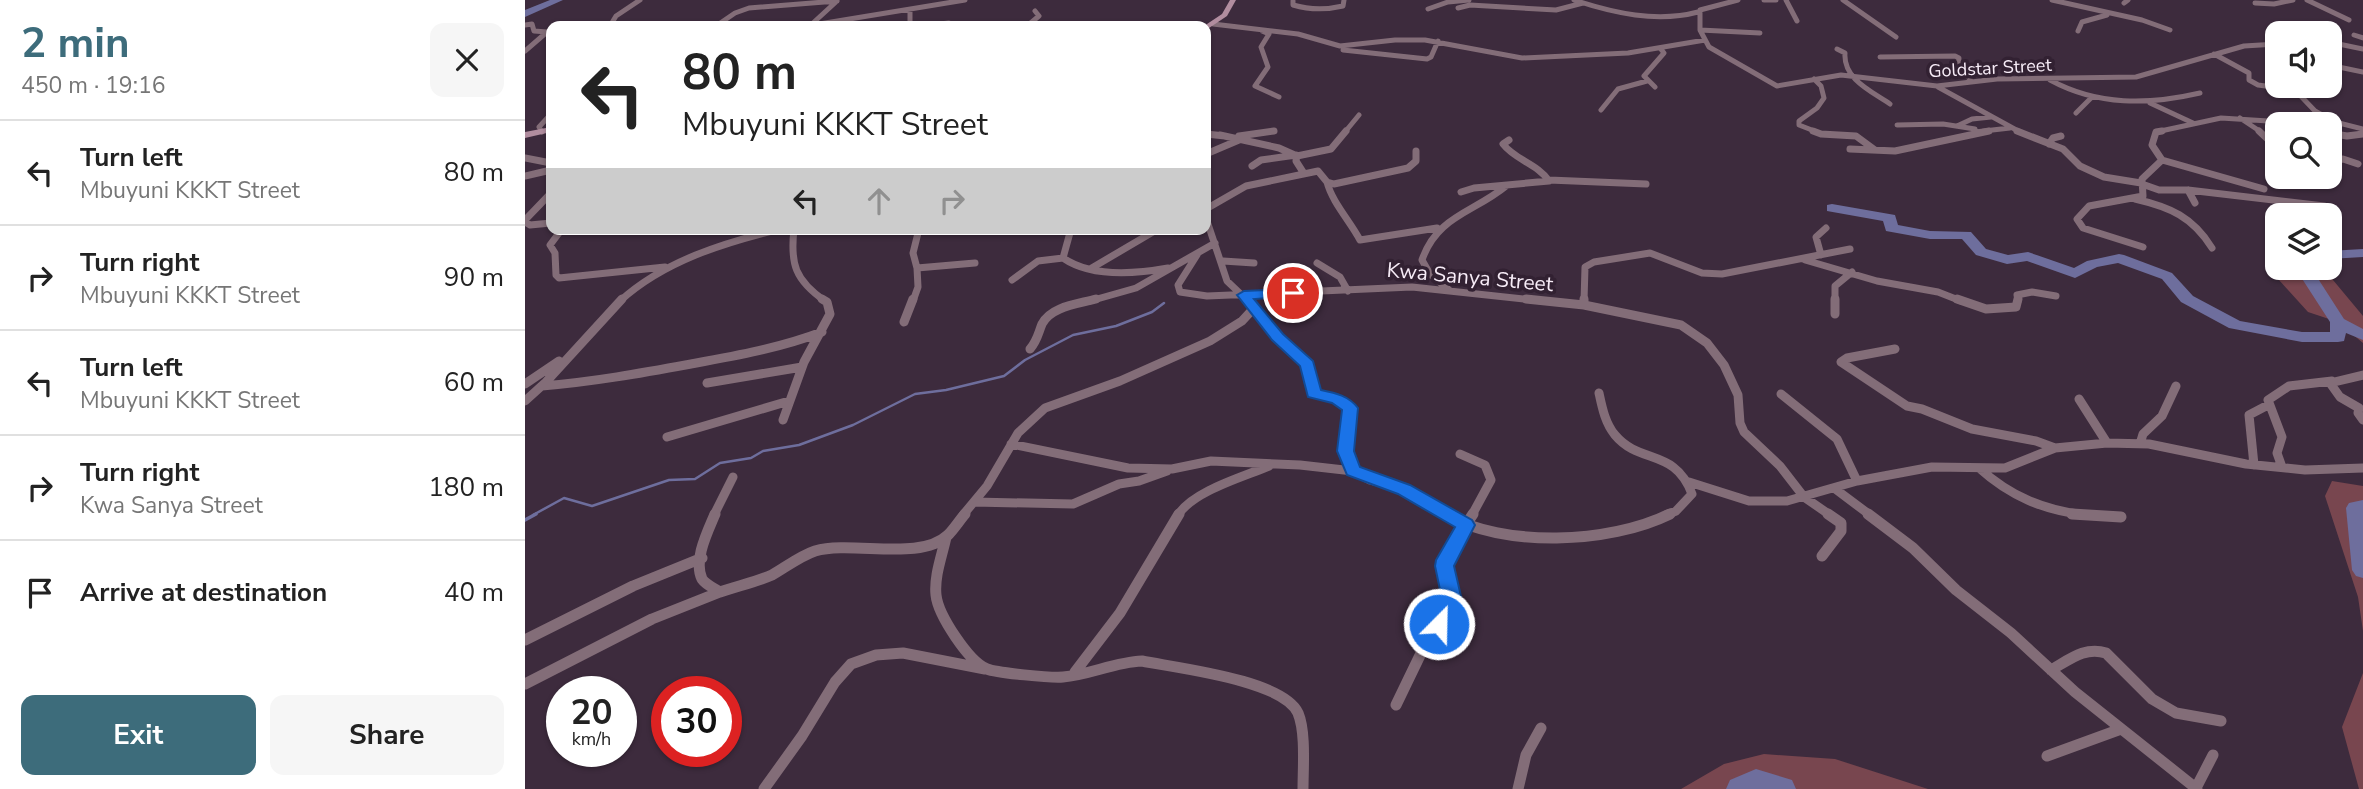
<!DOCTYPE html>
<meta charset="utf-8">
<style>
body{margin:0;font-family:"Nunito Sans",sans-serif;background:#f6f6f6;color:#222;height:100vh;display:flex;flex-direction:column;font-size:26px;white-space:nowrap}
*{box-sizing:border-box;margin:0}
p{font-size:23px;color:#767676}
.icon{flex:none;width:38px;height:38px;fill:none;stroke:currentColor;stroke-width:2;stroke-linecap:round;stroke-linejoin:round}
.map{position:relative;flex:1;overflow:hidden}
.side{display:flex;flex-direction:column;background:#fff;width:525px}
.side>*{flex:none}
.top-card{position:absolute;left:21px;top:21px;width:665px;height:214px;border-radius:14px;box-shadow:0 2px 5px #0004;background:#fff;color:#222;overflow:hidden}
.controls{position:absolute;left:1740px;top:21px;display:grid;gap:14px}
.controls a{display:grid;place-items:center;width:77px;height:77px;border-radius:14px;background:#fff;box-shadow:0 2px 5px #0004;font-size:35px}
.speed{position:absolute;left:21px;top:676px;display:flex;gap:14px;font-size:35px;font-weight:700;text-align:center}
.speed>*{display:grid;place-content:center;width:91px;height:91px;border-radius:50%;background:#fff;box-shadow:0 2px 5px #0004;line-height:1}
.speed small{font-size:18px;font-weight:400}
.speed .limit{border:10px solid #d22;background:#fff;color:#111}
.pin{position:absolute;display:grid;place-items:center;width:60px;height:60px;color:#fff;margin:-30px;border:4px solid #fff;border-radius:50%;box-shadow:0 2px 7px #0007}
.me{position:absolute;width:77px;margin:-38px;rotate:23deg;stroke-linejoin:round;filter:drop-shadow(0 0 5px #0008)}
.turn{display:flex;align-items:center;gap:24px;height:147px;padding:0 21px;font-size:32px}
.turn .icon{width:91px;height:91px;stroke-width:2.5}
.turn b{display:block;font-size:49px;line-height:60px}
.lanes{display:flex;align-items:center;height:66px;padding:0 21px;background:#0003;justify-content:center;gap:35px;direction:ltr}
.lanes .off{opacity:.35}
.round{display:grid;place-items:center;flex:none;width:74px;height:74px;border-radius:14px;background:#f6f6f6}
.head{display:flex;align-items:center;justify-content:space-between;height:119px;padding:0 21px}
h1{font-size:42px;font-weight:700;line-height:52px;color:#3d6c7b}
.primary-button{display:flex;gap:14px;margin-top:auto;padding:14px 21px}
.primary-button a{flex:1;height:80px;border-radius:14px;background:#3d6c7b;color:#fff;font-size:28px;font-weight:700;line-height:80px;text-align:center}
.primary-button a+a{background:#f6f6f6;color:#222}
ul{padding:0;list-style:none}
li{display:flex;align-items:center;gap:21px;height:105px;padding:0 21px;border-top:2px solid #e0e0e0}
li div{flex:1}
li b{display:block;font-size:26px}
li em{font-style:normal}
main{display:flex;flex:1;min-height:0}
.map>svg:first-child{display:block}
.green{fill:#78464f}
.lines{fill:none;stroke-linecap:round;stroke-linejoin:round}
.stream-far1{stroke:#6e6e9d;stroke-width:2.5}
.stream{stroke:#6e6e9d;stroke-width:3.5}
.river{fill:#6e6e9d;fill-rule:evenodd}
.street-far3{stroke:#836d78;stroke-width:5}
.street-far2{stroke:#836d78;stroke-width:7}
.street-far1{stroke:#836d78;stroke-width:9}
.street{stroke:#836d78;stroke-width:11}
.secondary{fill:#b18d9f;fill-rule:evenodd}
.route{fill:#1a73e8;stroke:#114b97;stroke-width:2}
.labels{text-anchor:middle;stroke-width:7;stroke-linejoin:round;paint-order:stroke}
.far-street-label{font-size:18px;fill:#f7ecf7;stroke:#322132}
.street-label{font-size:21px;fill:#f7ecf7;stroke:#322132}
</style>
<main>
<section class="side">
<div class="head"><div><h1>2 min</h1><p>450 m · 19:16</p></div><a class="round"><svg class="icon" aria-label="close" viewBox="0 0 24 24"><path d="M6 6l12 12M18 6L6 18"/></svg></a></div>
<ul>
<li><svg class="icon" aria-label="left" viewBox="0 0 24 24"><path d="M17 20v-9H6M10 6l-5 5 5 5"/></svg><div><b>Turn left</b><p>Mbuyuni KKKT Street</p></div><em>80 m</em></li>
<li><svg class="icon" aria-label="right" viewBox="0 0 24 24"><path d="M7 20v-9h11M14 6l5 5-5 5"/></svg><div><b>Turn right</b><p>Mbuyuni KKKT Street</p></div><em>90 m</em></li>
<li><svg class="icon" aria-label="left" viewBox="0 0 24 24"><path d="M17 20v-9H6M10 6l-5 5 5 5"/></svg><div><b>Turn left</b><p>Mbuyuni KKKT Street</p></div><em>60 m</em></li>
<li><svg class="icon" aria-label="right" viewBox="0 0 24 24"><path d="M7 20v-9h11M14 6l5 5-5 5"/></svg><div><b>Turn right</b><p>Kwa Sanya Street</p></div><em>180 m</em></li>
<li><svg class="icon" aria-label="arrive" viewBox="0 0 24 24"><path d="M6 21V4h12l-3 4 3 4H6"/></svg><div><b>Arrive at destination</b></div><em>40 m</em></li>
</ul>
<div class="primary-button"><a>Exit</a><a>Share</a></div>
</section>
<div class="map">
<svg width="1838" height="789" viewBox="0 0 1838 789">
<rect width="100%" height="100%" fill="#3d2b3d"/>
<!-- green -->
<path class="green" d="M1755,268h43l40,48v27l-25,-21 -30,-10 -29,-32z
M1807,481l31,5v145l-5,-34 -33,-101z
M1838,673v116h-4l-17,-62z
M1239,754l71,5 93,30h-247l43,-25z"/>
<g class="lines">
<!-- stream-far1 -->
<path class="stream-far1" d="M8,515l31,-17 28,8 77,-26 26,-1 25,-16 31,-5 12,-7 36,-6 54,-20 62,-31 31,-4 58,-14 21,-16 48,-25 43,-9 36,-14 12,-9"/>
<!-- stream -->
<path class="stream" d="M0,520l11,-6"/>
<!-- river -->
<path class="river" d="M25,0h13l-38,17v-7z
M1307,204l63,11 3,10 32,6 41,1 15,17 22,6 20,-3 46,16 13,-7 32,-7 5,1 48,18 21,23 47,25 62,11h28v-10l-31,-48 3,-6h14l-1,6 29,45 19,10v11l-17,-7 -2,8 -6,1h-36l-73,-14 -48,-26 -19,-23 -44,-16 -21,4 -22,11 -48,-17 -20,3 -31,-9 -14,-16h-32l-44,-8 -3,-10 -56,-10v-6z
M1838,249v8l-34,2v-8z
M1838,500v78l-7,-2 -4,-6 -6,-62 3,-5z
M1231,769l36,11 4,9h-70l4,-9z"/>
<!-- street-far3 -->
<path class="street-far3" d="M1049,0c39,13 83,23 124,12
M1213,0l-38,10v20l9,17 68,39 64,-11 96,11 60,-7 139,-2 108,-31 33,-2
M1239,0h12
M1261,0l11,21
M1318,0l53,37
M1527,0l90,20 28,10
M1782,0l42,20
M768,1v4c17,5 33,5 50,1l1,-6
M1599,3l4,-3
M1730,3l19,1 19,-4
M933,8l12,-3 86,5 27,-7
M903,9l20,-7 21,-2
M385,10v16
M288,23l24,-22
M688,24l85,10 42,12 55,-6h30l97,18 106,-5 77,-13
M0,25l7,-1 2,7 13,1
M85,26l6,-10 24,-16
M191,26l19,-13 14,-5 88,-7
M282,26l158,-26
M395,26l29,-3 7,3
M502,26l12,-10 -4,-5
M1175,30l60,3
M737,31l7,3 -8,13 7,20 -13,19 24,11
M1553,31l4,-9 25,-7
M1829,35l9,3
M1804,42l34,7
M1312,49l8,4c-2,26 26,38 45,51
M818,50l84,9 4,-2 7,-16
M0,51l22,-19
M1689,54l35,19v7l9,5 37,5 20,21 18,10
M1355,57l75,-1 4,2 -1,10 12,11 -1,3
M1804,65l34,7
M1289,79l7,7 3,12 -7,10 -18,13v4l18,7
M1525,80c48,26 98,25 150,13
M1130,87l-11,-11 20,-23 -4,-5
M1413,87l82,45
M1625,103l43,20
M1076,110l17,-21 29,-8
M1551,113l16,-16
M1715,118l21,14
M1372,125l46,-1 32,5
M1432,126l15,-7 19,-2
M17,132l-3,-5 12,-13
M739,132l10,-1
M820,132l14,-17
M1450,132l35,-4
M1631,132l65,-14 92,6 22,-2 28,7"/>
<!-- street-far2 -->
<path class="street-far2" d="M1288,131l8,3 35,2 19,14
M1492,131l46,18 17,17 24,11 37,6
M1734,131l18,17
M1804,133l18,3 16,-2
M681,134l19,2
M695,135l59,13 18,8
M714,136l35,-5
M1524,144l4,-6 8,-2
M1325,149l45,2 94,-20
M681,154l33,-14
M0,158l26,5
M1637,160l102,29
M1804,161l14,-2 15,5
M727,166l9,-6 35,-5
M778,172l-7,-11 1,-5 34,-7 15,-18
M0,176l26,-6
M1024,180l97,4
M802,182c5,20 23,39 33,58l77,-12
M1617,184l17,6h29l136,16
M1663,190l7,13
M936,192l13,-4 75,-7c-11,-17 -34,-21 -46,-37l6,-4
M1610,199c35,8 58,18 77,49
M681,207l1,14 20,60 21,20
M681,209l40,-23 72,-15 9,11 7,2 74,-16 8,-7v-10
M0,220l26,-27
M0,222l5,3 21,-2
M37,229l-12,16 5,8 1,22 3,3 106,-11
M269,229c-4,35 1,51 31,72
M394,229l-6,24 4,15 58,-5
M546,229l-8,29c29,20 72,16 105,10
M1618,247l-60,-19 -6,-9 12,-13 54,-10 -1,-17 20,-19 -10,-15 4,-13 6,-1
M672,255l-19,30 2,7 27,4 205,-9 130,14
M1296,255l-5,-18 10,-9
M1280,260l72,21 61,11 23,9
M698,261l31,2
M792,263l23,14 8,14
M565,269l68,-40
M487,280l26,-19 25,-3
M924,290l-19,-16 -8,-14c15,-44 51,-47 84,-74
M95,301c44,-40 103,-58 160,-72
M388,301l5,-14 -1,-19
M565,301l46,-13 79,-45
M1059,301l1,-34 9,-5 56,-9 52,20 20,1 128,-25
M1310,301v-15l17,-14
M1493,301l-1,-6 15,-3 24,4"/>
<!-- street-far1 -->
<path class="street-far1" d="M722,299l30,38 31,28 6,28 23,6 13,9 -5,41 8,22 17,9 33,9 44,26
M1001,299l58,6 97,20 26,18 17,22 14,30 2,28 4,9 36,34 24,31 26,18
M1310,299v15
M1432,299l29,10 30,-2 2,-8
M1059,305v-6
M379,322l9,-23
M505,349c7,-8 8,-15 12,-25 9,-18 37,-20 54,-25
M1370,349l-48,9 -6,4 66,44 15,3 50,20 64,12 19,7
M1838,375l-33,8 10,14 19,11 -1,5 5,7
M182,383l95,-16
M0,384l34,-23
M17,386c50,-4 100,-13 149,-22 44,-8 89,-16 131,-32
M1074,393c3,14 6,30 16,42 25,30 60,13 77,59l-16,17 -10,4
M1256,394l56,45 20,42
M1554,399l28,44
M0,401l21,-19 76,-83
M258,420l21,-58 26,-48 -3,-12 -5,-3
M142,437l122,-36
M486,444l117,24 44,1 39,-8 89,4 53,6
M1615,444l3,-10 19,-18 14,-30
M935,454l25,11 6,15 -19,35
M1729,465l-5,-50 19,-10
M1757,467l-5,-14 5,-16 -14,-37 21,-14 43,-5
M1454,468c31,28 64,42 106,47
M1164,482l60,19h38l70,-20 75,-14 73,1 50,-20 52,-5 42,1 97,20 59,6 58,-2
M1309,488l36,27
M449,502l99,2 46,-20 20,-3 28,-10
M189,515l19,-38
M438,515l24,-29 31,-53 27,-25 75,-27 90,-40 32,-20 12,-13
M653,515c15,-24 65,-38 91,-49"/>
<!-- street -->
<path class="street" d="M190,514c-7,17 -22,46 -13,65 4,6 12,9 18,13 17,-6 36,-10 52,-17 14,-8 28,-19 43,-24 37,-11 105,11 133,-16 6,-6 11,-14 17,-21
M919,514c60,34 165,30 226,0
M1343,514l45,34 43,42 55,43 64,59 122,97
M1547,514l49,3
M421,537c-4,19 -12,39 -10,58 2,20 33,67 51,74 10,4 64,9 76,8 26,-2 52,-15 79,-16 35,7 141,19 156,52 8,19 5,55 5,76
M1297,556l19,-25v-8l-13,-9
M0,640l108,-54 69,-28
M1526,670c18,-10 34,-24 55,-17l46,46 24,14 45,8
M550,672l45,-59 59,-99
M0,684l127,-65 68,-27
M871,705l29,-60 28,-38v-12l-9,-30 6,-16 23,-35
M1522,756l74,-27
M1671,788l17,-33
M239,789l38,-53 33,-54 16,-18 25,-9 27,-2 82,16
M993,789l8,-34 15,-27"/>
<!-- secondary -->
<path class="secondary" d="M705,0h6l-9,16 -21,14v-4h-2l18,-12z
M26,127v5l-26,6v-6z"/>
</g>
<!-- route -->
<path class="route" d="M768,289l7,4 -2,3 -44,3 29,35 30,27 8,29c15,3 28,6 37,18l-4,43 6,16 50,18 62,35 3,5 -21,41 9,39c-6,13 -15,30 -31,25l-3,-6 14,-20 -8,-38 1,-6 19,-33 -57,-33 -51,-19 -10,-24 5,-41 -10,-7 -24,-6 -8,-31 -28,-26 -35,-45 7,-4z"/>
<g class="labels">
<!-- far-street labels -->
<g class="far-street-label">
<text transform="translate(1465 68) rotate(-3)" y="6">Goldstar Street</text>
</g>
<!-- street labels -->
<g class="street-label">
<text transform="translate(945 277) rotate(5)" y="7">Kwa Sanya Street</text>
</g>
</g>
</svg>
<div class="controls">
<a><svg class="icon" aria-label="sound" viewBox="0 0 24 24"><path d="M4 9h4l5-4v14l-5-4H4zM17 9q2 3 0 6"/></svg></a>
<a><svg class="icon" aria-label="search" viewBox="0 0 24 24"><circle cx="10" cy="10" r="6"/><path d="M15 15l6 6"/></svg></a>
<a><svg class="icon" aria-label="layers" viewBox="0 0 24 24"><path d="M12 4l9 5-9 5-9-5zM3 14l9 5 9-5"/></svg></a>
</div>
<div class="speed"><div>20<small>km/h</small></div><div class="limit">30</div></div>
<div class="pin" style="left:768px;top:293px;background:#d93025"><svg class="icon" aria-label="arrive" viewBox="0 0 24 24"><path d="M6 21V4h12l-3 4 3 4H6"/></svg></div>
<svg class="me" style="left:914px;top:624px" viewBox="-20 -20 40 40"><circle r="17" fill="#1a73e8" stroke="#fff" stroke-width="3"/><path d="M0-11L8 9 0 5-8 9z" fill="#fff"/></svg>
<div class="top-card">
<div class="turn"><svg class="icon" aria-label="left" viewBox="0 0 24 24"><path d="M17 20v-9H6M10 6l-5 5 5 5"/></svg><div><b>80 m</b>Mbuyuni KKKT Street</div></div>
<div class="lanes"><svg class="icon" aria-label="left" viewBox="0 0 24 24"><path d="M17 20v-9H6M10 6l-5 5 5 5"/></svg><svg class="icon off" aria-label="ahead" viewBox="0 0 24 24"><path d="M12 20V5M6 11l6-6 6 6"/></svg><svg class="icon off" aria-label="right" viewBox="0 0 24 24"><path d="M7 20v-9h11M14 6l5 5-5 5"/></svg></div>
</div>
</div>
</main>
